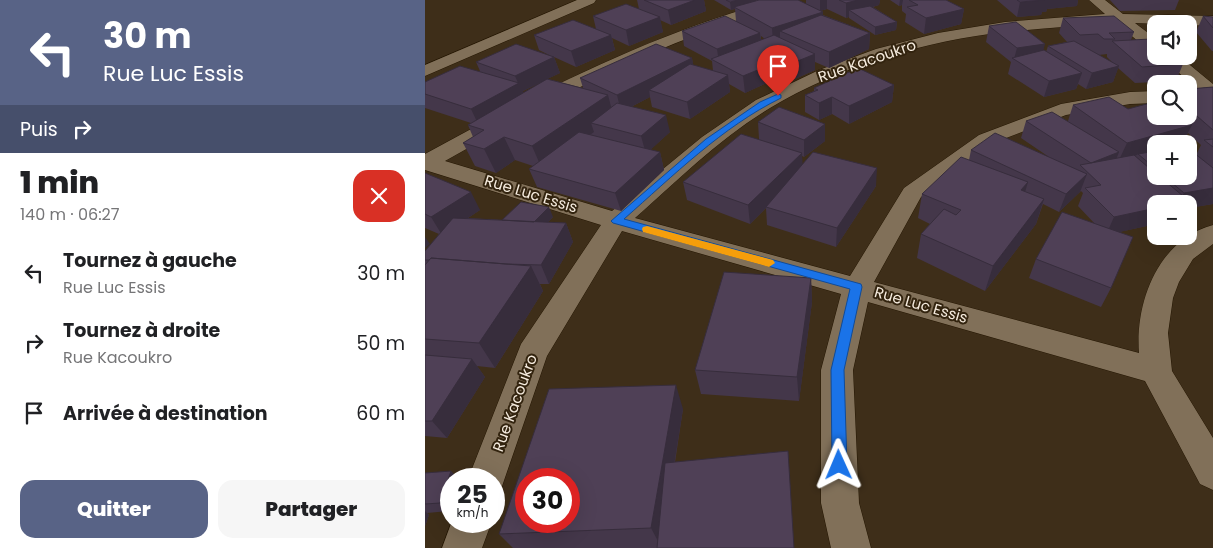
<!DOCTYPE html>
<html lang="fr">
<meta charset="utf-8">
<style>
body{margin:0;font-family:Poppins,sans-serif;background:#f6f6f6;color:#202124;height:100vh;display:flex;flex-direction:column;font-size:19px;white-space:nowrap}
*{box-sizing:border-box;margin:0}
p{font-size:16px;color:#757577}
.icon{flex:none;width:28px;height:28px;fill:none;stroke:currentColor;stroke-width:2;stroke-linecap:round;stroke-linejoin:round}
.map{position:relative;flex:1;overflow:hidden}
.panel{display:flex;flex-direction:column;background:#fff;width:425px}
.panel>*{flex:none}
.guide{background:#586386;color:#fff;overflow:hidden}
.tools{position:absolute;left:722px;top:15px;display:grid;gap:10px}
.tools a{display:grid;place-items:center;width:50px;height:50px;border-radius:10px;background:#fff;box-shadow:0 5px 20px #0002;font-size:25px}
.speed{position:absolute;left:15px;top:468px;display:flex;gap:10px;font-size:25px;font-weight:700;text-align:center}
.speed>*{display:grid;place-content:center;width:65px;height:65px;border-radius:50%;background:#fff;box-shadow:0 5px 20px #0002;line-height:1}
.speed small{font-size:12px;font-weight:400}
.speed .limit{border:8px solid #d22;background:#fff;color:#111}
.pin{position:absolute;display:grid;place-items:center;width:42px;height:42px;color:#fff;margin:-51px -21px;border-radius:50% 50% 50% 0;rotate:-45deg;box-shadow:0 0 5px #0007}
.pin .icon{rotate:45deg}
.me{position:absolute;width:55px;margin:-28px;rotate:359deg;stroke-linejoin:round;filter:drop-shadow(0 0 4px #0008)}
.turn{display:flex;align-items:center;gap:18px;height:105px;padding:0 20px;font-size:22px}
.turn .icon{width:65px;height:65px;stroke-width:2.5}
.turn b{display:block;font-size:35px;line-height:42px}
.then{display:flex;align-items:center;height:48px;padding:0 20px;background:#0003;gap:10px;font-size:19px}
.round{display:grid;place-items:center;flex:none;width:52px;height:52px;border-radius:15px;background:#f6f6f6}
.overview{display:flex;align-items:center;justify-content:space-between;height:85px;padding:0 20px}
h1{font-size:30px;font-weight:800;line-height:38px}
.cta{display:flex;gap:10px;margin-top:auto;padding:10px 20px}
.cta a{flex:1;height:58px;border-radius:15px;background:#586386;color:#fff;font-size:20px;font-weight:800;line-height:58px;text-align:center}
.cta a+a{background:#f6f6f6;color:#202124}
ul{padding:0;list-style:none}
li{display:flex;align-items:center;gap:15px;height:70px;padding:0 20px}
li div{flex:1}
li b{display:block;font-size:19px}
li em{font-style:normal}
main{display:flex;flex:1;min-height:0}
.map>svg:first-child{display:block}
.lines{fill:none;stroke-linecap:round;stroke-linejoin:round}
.minor-casing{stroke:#241602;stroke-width:1}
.minor{fill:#817059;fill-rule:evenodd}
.wall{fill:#44374a;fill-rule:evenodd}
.shaded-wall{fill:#372d3c}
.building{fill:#4f4056;stroke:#372d3c;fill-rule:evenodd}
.route{fill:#1a73e8;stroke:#114b97}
.slow{fill:#f59e0b}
.labels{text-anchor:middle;stroke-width:4;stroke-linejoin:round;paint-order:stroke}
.street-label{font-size:15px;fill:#f6ecdf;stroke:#33240f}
</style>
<main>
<section class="panel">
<div class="guide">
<div class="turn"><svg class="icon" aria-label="left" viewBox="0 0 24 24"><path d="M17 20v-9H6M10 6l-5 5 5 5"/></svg><div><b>30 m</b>Rue Luc Essis</div></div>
<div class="then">Puis<svg class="icon" aria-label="right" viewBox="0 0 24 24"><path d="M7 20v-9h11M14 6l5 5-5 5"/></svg></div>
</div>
<div class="overview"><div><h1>1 min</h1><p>140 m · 06:27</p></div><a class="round" style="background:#d93025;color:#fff"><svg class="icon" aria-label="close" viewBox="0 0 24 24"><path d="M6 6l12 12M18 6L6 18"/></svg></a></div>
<ul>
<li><svg class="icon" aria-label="left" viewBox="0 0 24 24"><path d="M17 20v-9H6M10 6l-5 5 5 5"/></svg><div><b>Tournez à gauche</b><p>Rue Luc Essis</p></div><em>30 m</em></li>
<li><svg class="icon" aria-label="right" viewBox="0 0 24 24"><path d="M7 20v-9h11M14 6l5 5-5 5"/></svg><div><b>Tournez à droite</b><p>Rue Kacoukro</p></div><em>50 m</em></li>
<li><svg class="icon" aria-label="arrive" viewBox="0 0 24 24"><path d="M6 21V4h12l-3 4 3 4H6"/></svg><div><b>Arrivée à destination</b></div><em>60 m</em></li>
</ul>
<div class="cta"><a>Quitter</a><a>Partager</a></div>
</section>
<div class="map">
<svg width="788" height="548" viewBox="0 0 788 548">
<rect width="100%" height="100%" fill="#3e2e19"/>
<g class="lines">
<!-- minor casing -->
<g class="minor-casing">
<path id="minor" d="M152,0h19l-2,3 -169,73v-11z
M351,0h23l-2,3c-33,9 -66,18 -98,31 -88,33 -171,80 -254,127l167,50 90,-74 54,-37 63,-30 57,-21 62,-16 67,-11 100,-8 -16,-14h16l18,14 90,2v10l-78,-3 21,16v13l-6,-1 -34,-28c-37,3 -74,5 -110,9 -79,8 -168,35 -236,76 -50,30 -92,72 -135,110l215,58 54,-88 75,-53 82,-31 69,-12 26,-1v12l-26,1 -64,11 -73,28 -72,54 -47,85 265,71c-4,-52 20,-114 74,-128v19l-20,15 -14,23 -6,16 -5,35 4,38 41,67v52l-13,-6 -55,-103 -277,-79 -15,68 6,133 12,45h-40l-10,-45v-133l20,-76 -219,-63 -75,125 -47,136 -6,2v-15h-26l53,-135 80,-119 -176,-55v-16c113,-62 226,-120 351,-154z
M735,56h19l34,28v15l-7,-2z
M27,521h40l-10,27h-40z"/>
</g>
<!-- minor -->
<use href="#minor" class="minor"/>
</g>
<!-- wall -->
<path class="wall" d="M212,0h67l2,11 -35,14 -11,-5 3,12 -34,14 -17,-8 3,12 -39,17 -22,-10 6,16 -13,6 36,9 -3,-10 112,-20 1,7 20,6 -1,-10 -28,-15 -2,-15 54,-10 -1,-12 -4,1 -17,-10h84l8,4v-4h74l-1,5 -6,2 24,15 -1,8 -21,5 -26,-17v-1l-3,1 -19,-9 -7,2 3,1v3l47,18 -1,16 -40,19 -14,-6v8l-36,16 -8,-5 -26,12 -16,-9 1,8 -40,27 -38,-12 -2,-10 -19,10 39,25 -20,18 10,2 4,18 -43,41 -84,-24 -8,-18 4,-3 -18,-6 -19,13 -21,-7 -12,-23 10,-6 -5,-12 3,-2 -46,-15v-26l55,-11 -4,-9 75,-6 -12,-6 -5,-15 62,-6 -3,-13 46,-7zM336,36l4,3 -4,1zM121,80l-23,13v-2z
M465,0h56l18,9 -3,15 -37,10 -19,-12 1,-8 -4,-3v-6l-3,1z
M572,0h81l-1,6 -30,3 -1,3h-4l-1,3 -24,2z
M685,0h69l-4,10 -55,1z
M778,16l10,1v34h-1l-16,-19z
M638,18l71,14 -3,8 52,24 -7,17 -41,2 -17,-15 -5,14 -27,7 -8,-5 -2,5 -32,8 -36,-23 3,-12 -25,-20 3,-16 57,26 2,-6 19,-4 -8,-9zM682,54v3l6,6 -14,-8z
M469,85l-2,17 -43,22 -17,-10 -13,6 -14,-8v-17l9,-4v-3z
M788,87v117l-24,4v-4l-33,20 -37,8 -8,56 -10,19 -72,-29 7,-19 59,-35 -17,-18 5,-13 -2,-2 -22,21 -16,-8 -7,20 -51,67 -68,-33 4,-24 9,-10 -12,-6 4,-24 47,-34 2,-10 78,7 -28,-19 5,-17h42l5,-16 55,4 28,7h33v-27zM763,133l13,12 -5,10 -7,21h-33v-25l-6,1 6,-2v-6l27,-2z
M333,122l67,19 -21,16 -2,-1v8l74,22 -40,61 -69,-22 -1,-17 -16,16 -63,-24 -4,-18 76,-43z
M0,173l55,37 -12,8 34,2 51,-3 -5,5 18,1 7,19 -24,42h-9l3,7 -48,77 -18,-2 8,11 -38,61 -22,-2v-185l14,-17 -14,-6z
M386,278l1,24 -13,99 -98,-7 -6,-24z
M258,409l-8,53 114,11 -132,75h-144l-14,-14z
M0,473l24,38 -22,2 2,2 -4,11z"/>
<!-- shaded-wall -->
<path class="shaded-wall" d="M270,0h9l2,11 -35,14 -3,-15z
M313,0h18v1l-22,6 1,2 -4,1 -1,-8z
M395,0h7v9l-7,2z
M433,0h22l-1,5 -14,4 -16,1v7l-3,1v-15z
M475,0h3l-1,5 -3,1z
M616,0h37l-1,6 -30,3 -1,3h-4l-1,3 -24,2 3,-15z
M539,9l-3,15 -37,10 2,-16z
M398,12v15l-43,4v10l-7,2 -1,-15z
M235,17l3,15 -34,14 -3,-16z
M472,22l-1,8 -21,5v-8z
M335,33l2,15 -43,15 -2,-14z
M445,33l-1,16 -40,19v-16z
M186,35l4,15 -39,17 -5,-16z
M620,44l-4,15h-27l3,-11z
M390,54v16l-36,16 -1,-17z
M129,57l6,16 -37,18 3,8 -47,27 -8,-17 47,-26 -3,-7z
M267,58l3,16 -46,16 1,7 -29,15 -4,-17z
M345,65l1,16 -26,12 -2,-17z
M694,66l-6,16 -27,7 6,-16z
M657,73l-6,16 -32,8 5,-16z
M303,75l2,17 -40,27 -3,-17z
M469,85l-2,17 -43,22v-18z
M183,95l6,23 -23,5 3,9 -52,37 -10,-23z
M407,97v17l-13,6v-17z
M241,115l4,17 -24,22 -5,-18z
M400,124v17l-21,16v-17z
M767,125l-9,17 -5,2h-22v6l-17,5 -1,-1 -1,1 -18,5 8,-17z
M79,137l11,23 -19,13 -12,-24z
M235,152l4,18 -43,41 -6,-18z
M694,152l-7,18 -21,-7z
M377,153l1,17 -37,37v1l-16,16 -2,-19z
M452,168l-1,18 -40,61 1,-19z
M662,174l-7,18 -21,20 7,-18z
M603,182l-7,24v-16z
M788,188v16l-24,4v-4h-13l2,-1 6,-10z
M46,192l9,18 -38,25 -11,-18z
M619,199l-8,25 -51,67 8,-25z
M124,207l4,10 -20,21 -5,-10z
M731,208v16l-50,11 8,-18z
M141,223l7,19 -24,42 -8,-19z
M0,237l5,7 -5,4z
M106,266l12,25 -48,77 -16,-25z
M386,278l1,24 -13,99 -2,-24z
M47,359l13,18 -38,61 -15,-17z
M251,385l7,24 -22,138 -10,-19z
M26,471l8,8h-8v25l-2,7 -9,-8z
M0,511l4,4 -4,11z"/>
<!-- building -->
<path class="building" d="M219,0h51l-27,10z
M301,0h12l-8,2z
M334,0h39l25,12 -51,16 -38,-21z
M414,0h19l-12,3z
M484,0h37l18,9 -38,9 -19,-11 11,-2z
M592,0h28l-25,2z
M201,4l34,13 -34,13 -33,-14z
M445,6l27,16 -22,5 -26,-17z
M396,15l49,18 -41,19 -49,-21z
M300,16l35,17 -43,16 -35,-18z
M689,16l20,16 -25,1 6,6h-11l-6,-5 -18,1 -17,-17z
M778,16l10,1v11z
M148,20l38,15 -40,16 -37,-16z
M591,22l29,22 -28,4 -28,-22z
M349,35l41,19 -37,15 -8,-4 -27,11 -32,-17z
M726,39l5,4v13h17l10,8 -41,3 -30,-26z
M649,41l45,25 -27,7 -44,-27z
M91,44l38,13 -39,19 -39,-14z
M231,44l36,14 -75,37 -37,-17z
M619,50l38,23 -33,8 -37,-23z
M265,64l38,11 -41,27 -38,-12z
M35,66l59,17 -48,26 -46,-15v-12z
M433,68l36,17 -45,21 -17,-9 -13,6 -14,-8 13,-5 -4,-2z
M122,79l61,16 -76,51 -28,-9 -20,12 -21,-6 21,-13 -16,-5z
M788,87v43l-24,-21v-20z
M684,97l19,12 26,-7 2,2v12h21l15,9 -65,18 -54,-38z
M192,103l49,12 -25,21 -50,-13z
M354,107l46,17 -21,16 -46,-18z
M627,112l67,40 -28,11 -65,-42z
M154,132l81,20 -45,41 -86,-24z
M570,133l92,41 -21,20 -95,-44z
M316,134l61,19 -54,52 -65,-23z
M788,139v8l-9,-7z
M764,149l24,19v20l-29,5 -20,-17h25z
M731,151v18l-18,-15z
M388,152l64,16 -40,60 -71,-21z
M709,155l22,19v2h3l30,25 -13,3h-20v4l-42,9 -29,-29 16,-3 -21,-20z
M536,157l67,25 -7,8 23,9 -51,67 -72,-32 23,-25 12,6 5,-5 -39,-16z
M0,173l46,19 -40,25 -6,-3z
M96,202l28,5 -15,15 -32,-2z
M637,212l71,25 -22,51 -75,-29z
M28,218l113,5 -25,42 -35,-1 -75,-6 -2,2h-4v-9z
M6,258l100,8 -52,77 -54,-4v-74z
M299,272l87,6 -14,99 -102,-7z
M0,355l47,4 -40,62h-7z
M251,385l-25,143 -152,6 50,-145zM101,479h43v42h-43z
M363,451l6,97h-137l8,-85z
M26,471l-11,32 -15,1v-31z"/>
<!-- route -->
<path class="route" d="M353,94l3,1v3c-59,29 -108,78 -157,121l237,65 1,3 -18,83 3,95 -3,5 -5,2 -5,-2 -2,-5 -1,-95 19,-81 -237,-66 -2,-2 95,-82 54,-37z"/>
<!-- slow -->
<path class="slow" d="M222,226l126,34 2,3 -6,4 -126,-35 -1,-3 1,-2z"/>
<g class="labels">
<!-- street labels -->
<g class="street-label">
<text transform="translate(442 61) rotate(-19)" y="5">Rue Kacoukro</text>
<text transform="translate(106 194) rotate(17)" y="5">Rue Luc Essis</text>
<text transform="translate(496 305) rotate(16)" y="5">Rue Luc Essis</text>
<text transform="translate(90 403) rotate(-70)" y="5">Rue Kacoukro</text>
</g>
</g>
</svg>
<div class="tools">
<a><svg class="icon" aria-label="sound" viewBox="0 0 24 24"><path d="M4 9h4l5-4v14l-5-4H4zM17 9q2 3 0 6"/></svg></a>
<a><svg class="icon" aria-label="search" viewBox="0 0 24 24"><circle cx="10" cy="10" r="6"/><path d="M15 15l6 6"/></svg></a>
<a>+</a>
<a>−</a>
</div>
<div class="speed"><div>25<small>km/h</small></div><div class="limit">30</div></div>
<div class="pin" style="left:353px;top:96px;background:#d93025"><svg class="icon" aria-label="arrive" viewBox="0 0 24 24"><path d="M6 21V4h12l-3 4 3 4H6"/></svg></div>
<svg class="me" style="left:414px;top:465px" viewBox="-20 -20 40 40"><path d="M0-17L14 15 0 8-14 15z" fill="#1a73e8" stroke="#fff" stroke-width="4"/></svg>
</div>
</main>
